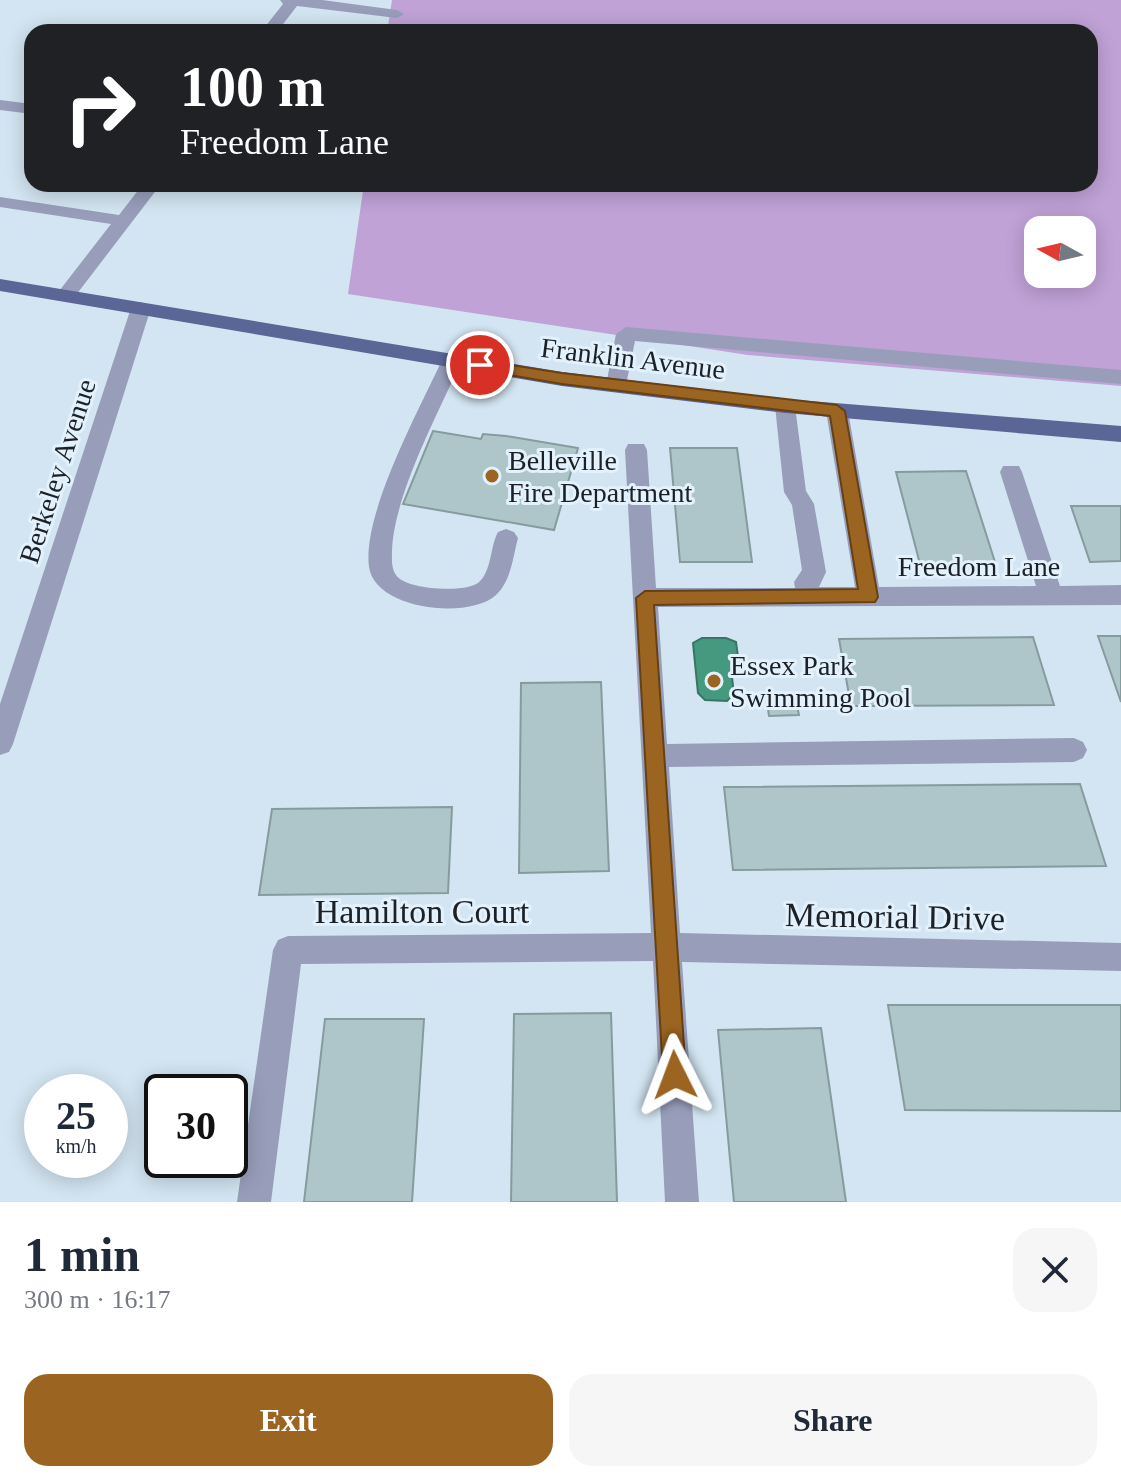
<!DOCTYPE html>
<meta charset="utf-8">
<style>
body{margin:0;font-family:"Times New Roman",serif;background:#f6f6f7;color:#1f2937;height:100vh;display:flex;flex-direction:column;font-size:30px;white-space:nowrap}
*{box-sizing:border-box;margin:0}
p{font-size:26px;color:#747a83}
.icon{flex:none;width:44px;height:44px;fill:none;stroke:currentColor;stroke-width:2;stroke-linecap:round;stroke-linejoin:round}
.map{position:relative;height:1202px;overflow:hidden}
.panel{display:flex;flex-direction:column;background:#fff;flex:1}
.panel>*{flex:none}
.hud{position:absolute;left:24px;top:24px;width:1074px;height:168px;border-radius:24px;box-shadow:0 4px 20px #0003;background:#202124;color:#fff;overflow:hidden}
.needle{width:52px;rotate:278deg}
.controls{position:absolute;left:1024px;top:216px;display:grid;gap:16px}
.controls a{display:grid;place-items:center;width:72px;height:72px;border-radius:16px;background:#fff;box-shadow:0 4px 20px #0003;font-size:40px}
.speed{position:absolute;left:24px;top:1074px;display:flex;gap:16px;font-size:40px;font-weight:700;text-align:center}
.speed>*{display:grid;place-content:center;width:104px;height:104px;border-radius:50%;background:#fff;box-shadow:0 4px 20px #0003;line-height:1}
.speed small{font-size:20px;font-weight:400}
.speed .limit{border:4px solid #111;border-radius:12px;background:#fff;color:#111}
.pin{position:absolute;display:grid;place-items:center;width:68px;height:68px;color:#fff;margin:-34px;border:4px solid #fff;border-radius:50%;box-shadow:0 2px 8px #0007}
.me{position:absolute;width:88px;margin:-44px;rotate:357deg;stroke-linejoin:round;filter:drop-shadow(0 0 6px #0008)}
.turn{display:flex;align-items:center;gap:28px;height:168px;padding:0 24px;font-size:36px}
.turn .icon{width:104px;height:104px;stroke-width:2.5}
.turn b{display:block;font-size:56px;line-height:68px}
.round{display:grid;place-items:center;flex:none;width:84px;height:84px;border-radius:24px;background:#f6f6f7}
.summary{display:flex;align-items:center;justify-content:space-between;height:136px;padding:0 24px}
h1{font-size:48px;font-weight:800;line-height:60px}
.action{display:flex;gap:16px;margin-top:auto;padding:16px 24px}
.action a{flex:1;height:92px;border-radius:24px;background:#9c6421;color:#fff;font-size:32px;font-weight:800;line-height:92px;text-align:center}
.action a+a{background:#f6f6f7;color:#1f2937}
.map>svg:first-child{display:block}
.green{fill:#c0a2d7;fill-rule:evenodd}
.water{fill:#45997f;stroke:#387564;stroke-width:2}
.building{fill:#aec6c9;stroke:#859c9e;stroke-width:2}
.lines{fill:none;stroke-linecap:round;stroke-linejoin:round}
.minor{fill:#989eba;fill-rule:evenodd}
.major{fill:#5c6696;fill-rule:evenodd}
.route{fill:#9c6421;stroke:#654115;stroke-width:2}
.poi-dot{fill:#9c6421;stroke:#e3f1fc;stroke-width:3}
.labels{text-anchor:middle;stroke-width:6;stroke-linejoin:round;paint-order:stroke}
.street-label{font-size:28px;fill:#1b2126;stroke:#e3f1fc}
.poi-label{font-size:28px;fill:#1b2126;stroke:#e3f1fc;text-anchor:start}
.near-street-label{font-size:34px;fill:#1b2126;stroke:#e3f1fc}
</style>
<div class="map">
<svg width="1121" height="1202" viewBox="0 0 1121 1202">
<rect width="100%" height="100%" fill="#d3e5f2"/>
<!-- green -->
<path class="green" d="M392,0h729v386l-373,-31 -400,-61 16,-110h726v-152h-703zM1038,230h44v44h-44z"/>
<!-- water -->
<path class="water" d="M702,638h24l10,4 3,22 -8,5 3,25 -7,7 -22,-1 -7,-7 -5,-50z"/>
<!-- building -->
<path class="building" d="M433,431l48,8 2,-5 23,2 72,12 -24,82 -151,-26z
M670,448h67l15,114h-72z
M966,471l29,91 -75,2 -24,-92z
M1071,506h50v55l-31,1z
M1098,636h23v66z
M1033,637l21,68 -203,1 -12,-67z
M601,682l8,189 -90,2 2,-190z
M796,701l3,14 -30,1 -2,-14z
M1080,784l26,82 -373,4 -9,-83z
M452,807l-4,86 -189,2 13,-86z
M888,1005h233v106l-216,-1z
M611,1013l6,189h-106l3,-188z
M325,1019h99l-12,183h-108z
M821,1028l25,174h-112l-16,-172z"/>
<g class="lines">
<!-- minor -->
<path class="minor" d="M280,0h42l75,10 7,4 -7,4 -100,-12 -20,26h-16l22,-28z
M0,100l32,4v10l-32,-4z
M143,184h18l-88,115 -7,2 -10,-6 55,-71 -111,-17v-10l119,18z
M141,302l10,6 -138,436 -4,8 -9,3v-51l131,-396z
M626,327l495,43v14l-486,-43 -9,44 -3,5h-14l-3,-5 10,-51z
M452,353l10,7c-23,52 -68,134 -70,191 0,7 -1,17 4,24 10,15 68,18 82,8 14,-11 12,-37 20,-51l8,-3 8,3 4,6c-5,18 -7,44 -22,57 -27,25 -121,15 -127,-28 -7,-53 50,-157 73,-207z
M785,399l7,2 3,5 11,85 8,13 12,68 -7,15h36l-29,-176 4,-5h14l4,5 31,176 157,-1 -36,-114 3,-6h16l3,6 38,114 61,-1v20l-463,2 9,137 407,-6 9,4 4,8 -4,8 -9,4 -405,5 11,166 441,10v28l-439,-9 17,240h-34l-12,-241 -352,3 -30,238h-34l36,-252 5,-10 10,-4 363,-3 -26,-483 3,-6h16l3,6 9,138h139l-1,-6 8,-12 -10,-65 -8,-13 -9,-86 3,-5z"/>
<!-- major -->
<path class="major" d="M0,279l562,93 223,27 336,27v16l-336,-29 -223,-27 -562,-95z"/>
</g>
<!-- route -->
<path class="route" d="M480,360l82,13 275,32 8,6 33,186 -3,5 -221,3 32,470 -3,8 -8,3 -9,-3 -3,-8 -27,-477 9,-7 213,-2 -28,-173 -268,-32 -88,-15 -2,-4z"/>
<!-- markers -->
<g class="poi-dot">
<circle cx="492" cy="476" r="8"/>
<circle cx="714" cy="681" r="8"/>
</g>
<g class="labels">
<!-- street labels -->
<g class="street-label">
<text transform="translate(633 358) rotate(7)" y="10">Franklin Avenue</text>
<text transform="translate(57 471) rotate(-72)" y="10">Berkeley Avenue</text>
<text x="979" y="576">Freedom Lane</text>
</g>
<!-- poi labels -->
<g class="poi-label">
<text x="508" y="470">Belleville<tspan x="508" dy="32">Fire Department</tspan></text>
<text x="730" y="675">Essex Park<tspan x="730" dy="32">Swimming Pool</tspan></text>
</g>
<!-- near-street labels -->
<g class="near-street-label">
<text x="422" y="923">Hamilton Court</text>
<text transform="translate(895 916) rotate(1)" y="12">Memorial Drive</text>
</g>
</g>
</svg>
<div class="controls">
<a><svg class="needle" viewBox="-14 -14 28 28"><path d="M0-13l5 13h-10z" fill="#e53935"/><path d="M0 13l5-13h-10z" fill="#747a83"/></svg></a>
</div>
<div class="speed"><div>25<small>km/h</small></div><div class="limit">30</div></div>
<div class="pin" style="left:480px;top:365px;background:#d93025"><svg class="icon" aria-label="arrive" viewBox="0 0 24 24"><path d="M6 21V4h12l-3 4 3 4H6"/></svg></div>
<svg class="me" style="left:675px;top:1075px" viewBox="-20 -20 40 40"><path d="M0-17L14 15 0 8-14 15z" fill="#9c6421" stroke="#fff" stroke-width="4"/></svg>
<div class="hud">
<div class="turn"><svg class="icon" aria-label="right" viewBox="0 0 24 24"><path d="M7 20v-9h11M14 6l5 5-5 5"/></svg><div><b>100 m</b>Freedom Lane</div></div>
</div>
</div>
<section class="panel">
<div class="summary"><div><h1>1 min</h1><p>300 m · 16:17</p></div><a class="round"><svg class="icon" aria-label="close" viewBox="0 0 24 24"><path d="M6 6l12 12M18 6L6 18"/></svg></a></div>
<div class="action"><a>Exit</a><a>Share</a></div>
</section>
